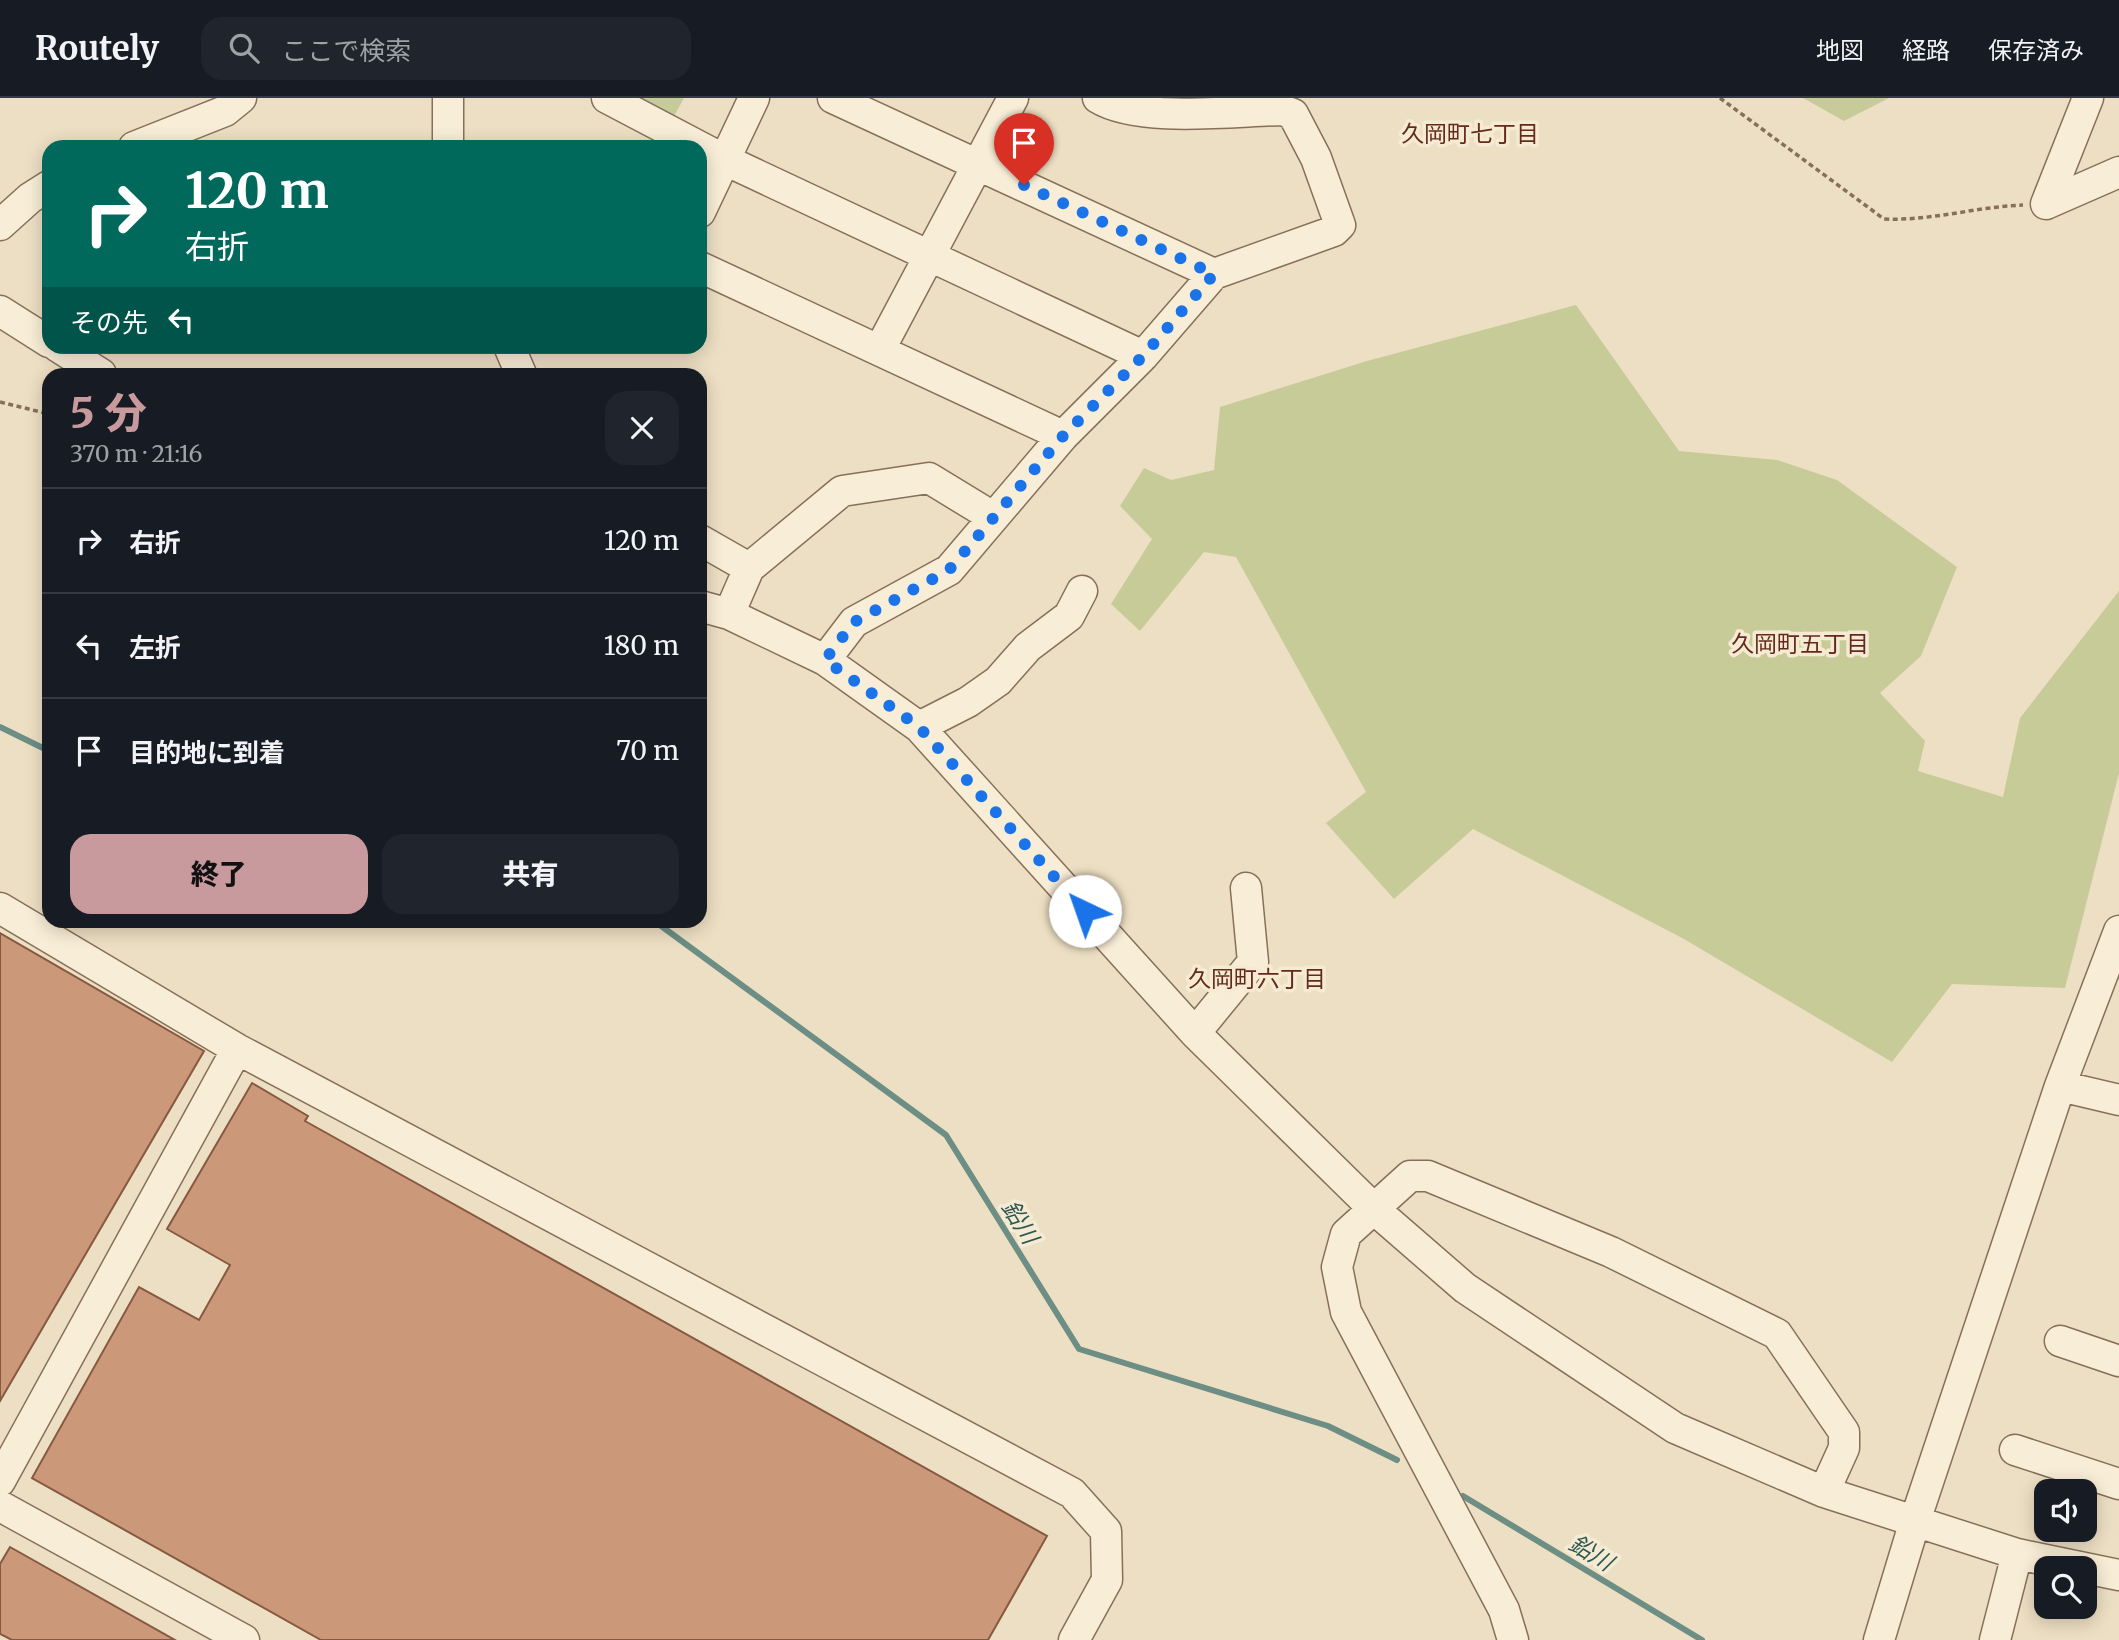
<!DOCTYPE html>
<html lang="ja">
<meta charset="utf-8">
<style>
body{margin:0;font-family:Merriweather,"Noto Sans JP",serif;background:#20242c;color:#f1f3f6;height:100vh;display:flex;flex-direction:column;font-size:26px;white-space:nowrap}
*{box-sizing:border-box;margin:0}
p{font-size:23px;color:#9ea1a6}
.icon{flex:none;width:38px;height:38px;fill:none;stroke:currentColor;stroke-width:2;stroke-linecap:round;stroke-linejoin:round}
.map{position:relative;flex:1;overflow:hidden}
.side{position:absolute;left:42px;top:270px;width:665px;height:560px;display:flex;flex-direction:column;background:#171b24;border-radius:21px;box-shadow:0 4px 18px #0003}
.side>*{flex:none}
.guide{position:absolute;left:42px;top:42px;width:665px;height:214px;border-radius:21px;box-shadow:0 4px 18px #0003;background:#00695c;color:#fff;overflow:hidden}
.controls{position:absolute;left:2034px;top:1381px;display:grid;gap:14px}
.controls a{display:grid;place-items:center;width:63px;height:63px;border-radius:14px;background:#171b24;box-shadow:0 4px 18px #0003;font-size:35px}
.pin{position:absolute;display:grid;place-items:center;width:60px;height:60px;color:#fff;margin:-72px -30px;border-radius:50% 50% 50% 0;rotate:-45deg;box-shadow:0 0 7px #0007}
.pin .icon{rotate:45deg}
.me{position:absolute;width:77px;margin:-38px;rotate:318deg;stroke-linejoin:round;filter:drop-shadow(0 0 5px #0008)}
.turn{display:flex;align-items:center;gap:24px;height:147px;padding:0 28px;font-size:32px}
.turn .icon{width:91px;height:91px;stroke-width:2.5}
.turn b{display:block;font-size:49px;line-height:60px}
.then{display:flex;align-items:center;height:66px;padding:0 28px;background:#0003;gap:14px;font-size:26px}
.round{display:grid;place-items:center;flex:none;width:74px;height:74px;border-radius:21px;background:#20242c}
.headline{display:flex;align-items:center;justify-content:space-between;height:119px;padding:0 28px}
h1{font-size:42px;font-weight:800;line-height:52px;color:#c8999d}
.action{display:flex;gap:14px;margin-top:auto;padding:14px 28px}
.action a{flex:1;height:80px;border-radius:21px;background:#c8999d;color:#111;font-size:28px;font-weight:800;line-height:80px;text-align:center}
.action a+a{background:#20242c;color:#f1f3f6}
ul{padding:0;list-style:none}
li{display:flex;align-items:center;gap:21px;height:105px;padding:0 28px;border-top:2px solid #363941}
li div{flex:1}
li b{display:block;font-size:26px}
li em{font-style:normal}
header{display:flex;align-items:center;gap:42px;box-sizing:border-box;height:98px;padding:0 35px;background:#171b24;border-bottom:2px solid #363941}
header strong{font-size:33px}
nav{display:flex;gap:38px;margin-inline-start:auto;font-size:24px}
.search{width:490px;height:63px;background:#20242c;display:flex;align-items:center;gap:18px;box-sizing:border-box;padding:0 24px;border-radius:21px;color:#9ea1a6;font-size:26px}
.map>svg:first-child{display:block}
.green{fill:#c7cb97}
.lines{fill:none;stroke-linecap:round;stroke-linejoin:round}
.stream{stroke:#6c8e84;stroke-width:6}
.building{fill:#cb9879;stroke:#865940;stroke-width:2}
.minor-casing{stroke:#87705a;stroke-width:33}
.path{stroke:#87705a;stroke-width:3.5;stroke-dasharray:5 3.5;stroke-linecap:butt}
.minor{stroke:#f8edd6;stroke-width:30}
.route{stroke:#1a73e8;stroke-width:12;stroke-dasharray:0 21.6}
.labels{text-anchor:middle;stroke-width:7;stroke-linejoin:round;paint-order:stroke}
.neighbourhood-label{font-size:23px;fill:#642a1e;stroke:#f5ead2}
.water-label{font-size:23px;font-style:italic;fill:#2d5753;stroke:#f5ead2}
</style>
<header>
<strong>Routely</strong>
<div class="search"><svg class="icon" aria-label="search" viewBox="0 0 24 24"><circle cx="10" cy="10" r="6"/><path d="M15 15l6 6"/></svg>ここで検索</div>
<nav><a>地図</a><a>経路</a><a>保存済み</a></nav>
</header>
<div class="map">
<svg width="2119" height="1542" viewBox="0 0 2119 1542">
<rect width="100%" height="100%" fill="#eddfc3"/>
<!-- green -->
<path class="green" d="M618,0h66l-14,26z
M1803,0h86l-45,23z
M1576,207l103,146 98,9 60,20 120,87 -36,89 -41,37 45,48 -7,30 85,26 17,-79 99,-127v182l-54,215 -113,-4 -60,78 -208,-123 -211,-110 -79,70 -68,-76 40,-31 -130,-235 -32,-5 -64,79 -29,-27 41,-65 -32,-33 24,-38 27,12 43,-10 6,-63 147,-46z"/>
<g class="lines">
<!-- stream -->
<path class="stream" d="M0,629l49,24
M653,822l293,215 133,214 249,77 69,34
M1463,1398l239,144"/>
</g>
<!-- building -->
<path class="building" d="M0,835l204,118 -204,350z
M252,985l56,33 -3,5 742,415 -59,104h-667l-289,-162 107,-191 60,33 31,-55 -63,-36z
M10,1449l165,93h-163l-12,-6v-70z"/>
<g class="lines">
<!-- minor casing -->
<g class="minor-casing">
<path id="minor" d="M448,0v49
M607,0l118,62 418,196
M833,0l381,176
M134,49l91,-36 16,-13
M2046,106l42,-106
M2046,106l73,-32
M700,114l54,-114
M0,127l30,-27 19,-12
M700,169l363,169
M0,213l49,31
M57,248l44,28
M509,248l12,28
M880,251l133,-251
M700,442l49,28 -20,46
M749,470l93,-77 87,-13 64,39
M700,508l29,8 96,46 94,67 276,306 179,176 91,79 210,140 149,64 193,62 102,21
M825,562l29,-38 95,-52 114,-134 80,-80 71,-82 120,-43 6,-6 -24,-67 -23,-44 -11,-4c-49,1 -143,13 -184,-12
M919,629l49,-25 30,-21 30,-34 41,-31 13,-25
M0,810l237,141 835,444 34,38 1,49 -33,60
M1195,935l58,-71 -7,-74
M2060,988l59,14
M2060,1243l59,20
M2015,1352l104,34
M0,1383l237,-432
M0,1408l244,134
M1513,1542l-9,-30 -158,-298 -9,-45 9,-33 64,-58h18l183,76 166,82 67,98v16l-20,44
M1879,1542l36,-119 145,-435 59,-155
M1995,1542l22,-86"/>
</g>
<!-- path -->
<path class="path" d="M1720,0l164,121c47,2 91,-12 139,-14
M0,304l49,12"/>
<!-- minor -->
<use href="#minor" class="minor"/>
</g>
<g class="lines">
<!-- route -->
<path class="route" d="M1024,87l190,89 -71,82 -80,80 -114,134 -95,52 -29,38 94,67 166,184"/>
</g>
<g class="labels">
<!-- neighbourhood labels -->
<g class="neighbourhood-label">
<text x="1470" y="44">久岡町七丁目</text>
<text x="1800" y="554">久岡町五丁目</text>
<text x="1257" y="889">久岡町六丁目</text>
</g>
<!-- water labels -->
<g class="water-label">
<text transform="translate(1020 1124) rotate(58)" y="8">鉛川</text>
<text transform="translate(1591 1455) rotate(31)" y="8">鉛川</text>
</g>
</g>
</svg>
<div class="controls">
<a><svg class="icon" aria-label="sound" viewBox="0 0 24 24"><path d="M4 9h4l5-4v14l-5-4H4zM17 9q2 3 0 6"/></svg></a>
<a><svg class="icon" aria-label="search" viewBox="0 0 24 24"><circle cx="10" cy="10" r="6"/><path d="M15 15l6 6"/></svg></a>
</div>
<div class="pin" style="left:1024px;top:87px;background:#d93025"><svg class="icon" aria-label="arrive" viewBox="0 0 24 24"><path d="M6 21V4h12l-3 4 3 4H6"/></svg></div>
<svg class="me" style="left:1085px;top:813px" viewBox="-20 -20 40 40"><circle r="19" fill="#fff"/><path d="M0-13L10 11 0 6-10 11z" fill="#1a73e8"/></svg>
<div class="guide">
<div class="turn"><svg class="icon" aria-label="right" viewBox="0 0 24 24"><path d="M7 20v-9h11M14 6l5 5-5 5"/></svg><div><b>120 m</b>右折</div></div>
<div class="then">その先<svg class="icon" aria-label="left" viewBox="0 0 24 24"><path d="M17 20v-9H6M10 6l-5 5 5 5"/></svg></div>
</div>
<section class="side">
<div class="headline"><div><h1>5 分</h1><p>370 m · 21:16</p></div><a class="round"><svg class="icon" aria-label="close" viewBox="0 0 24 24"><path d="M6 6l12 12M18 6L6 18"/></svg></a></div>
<ul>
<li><svg class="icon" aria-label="right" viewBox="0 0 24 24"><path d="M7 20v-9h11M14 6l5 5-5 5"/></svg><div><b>右折</b></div><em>120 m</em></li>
<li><svg class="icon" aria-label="left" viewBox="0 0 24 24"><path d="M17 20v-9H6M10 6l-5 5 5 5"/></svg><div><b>左折</b></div><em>180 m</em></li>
<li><svg class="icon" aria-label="arrive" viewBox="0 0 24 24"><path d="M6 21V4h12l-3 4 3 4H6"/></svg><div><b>目的地に到着</b></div><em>70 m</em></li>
</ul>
<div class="action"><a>終了</a><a>共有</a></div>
</section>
</div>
